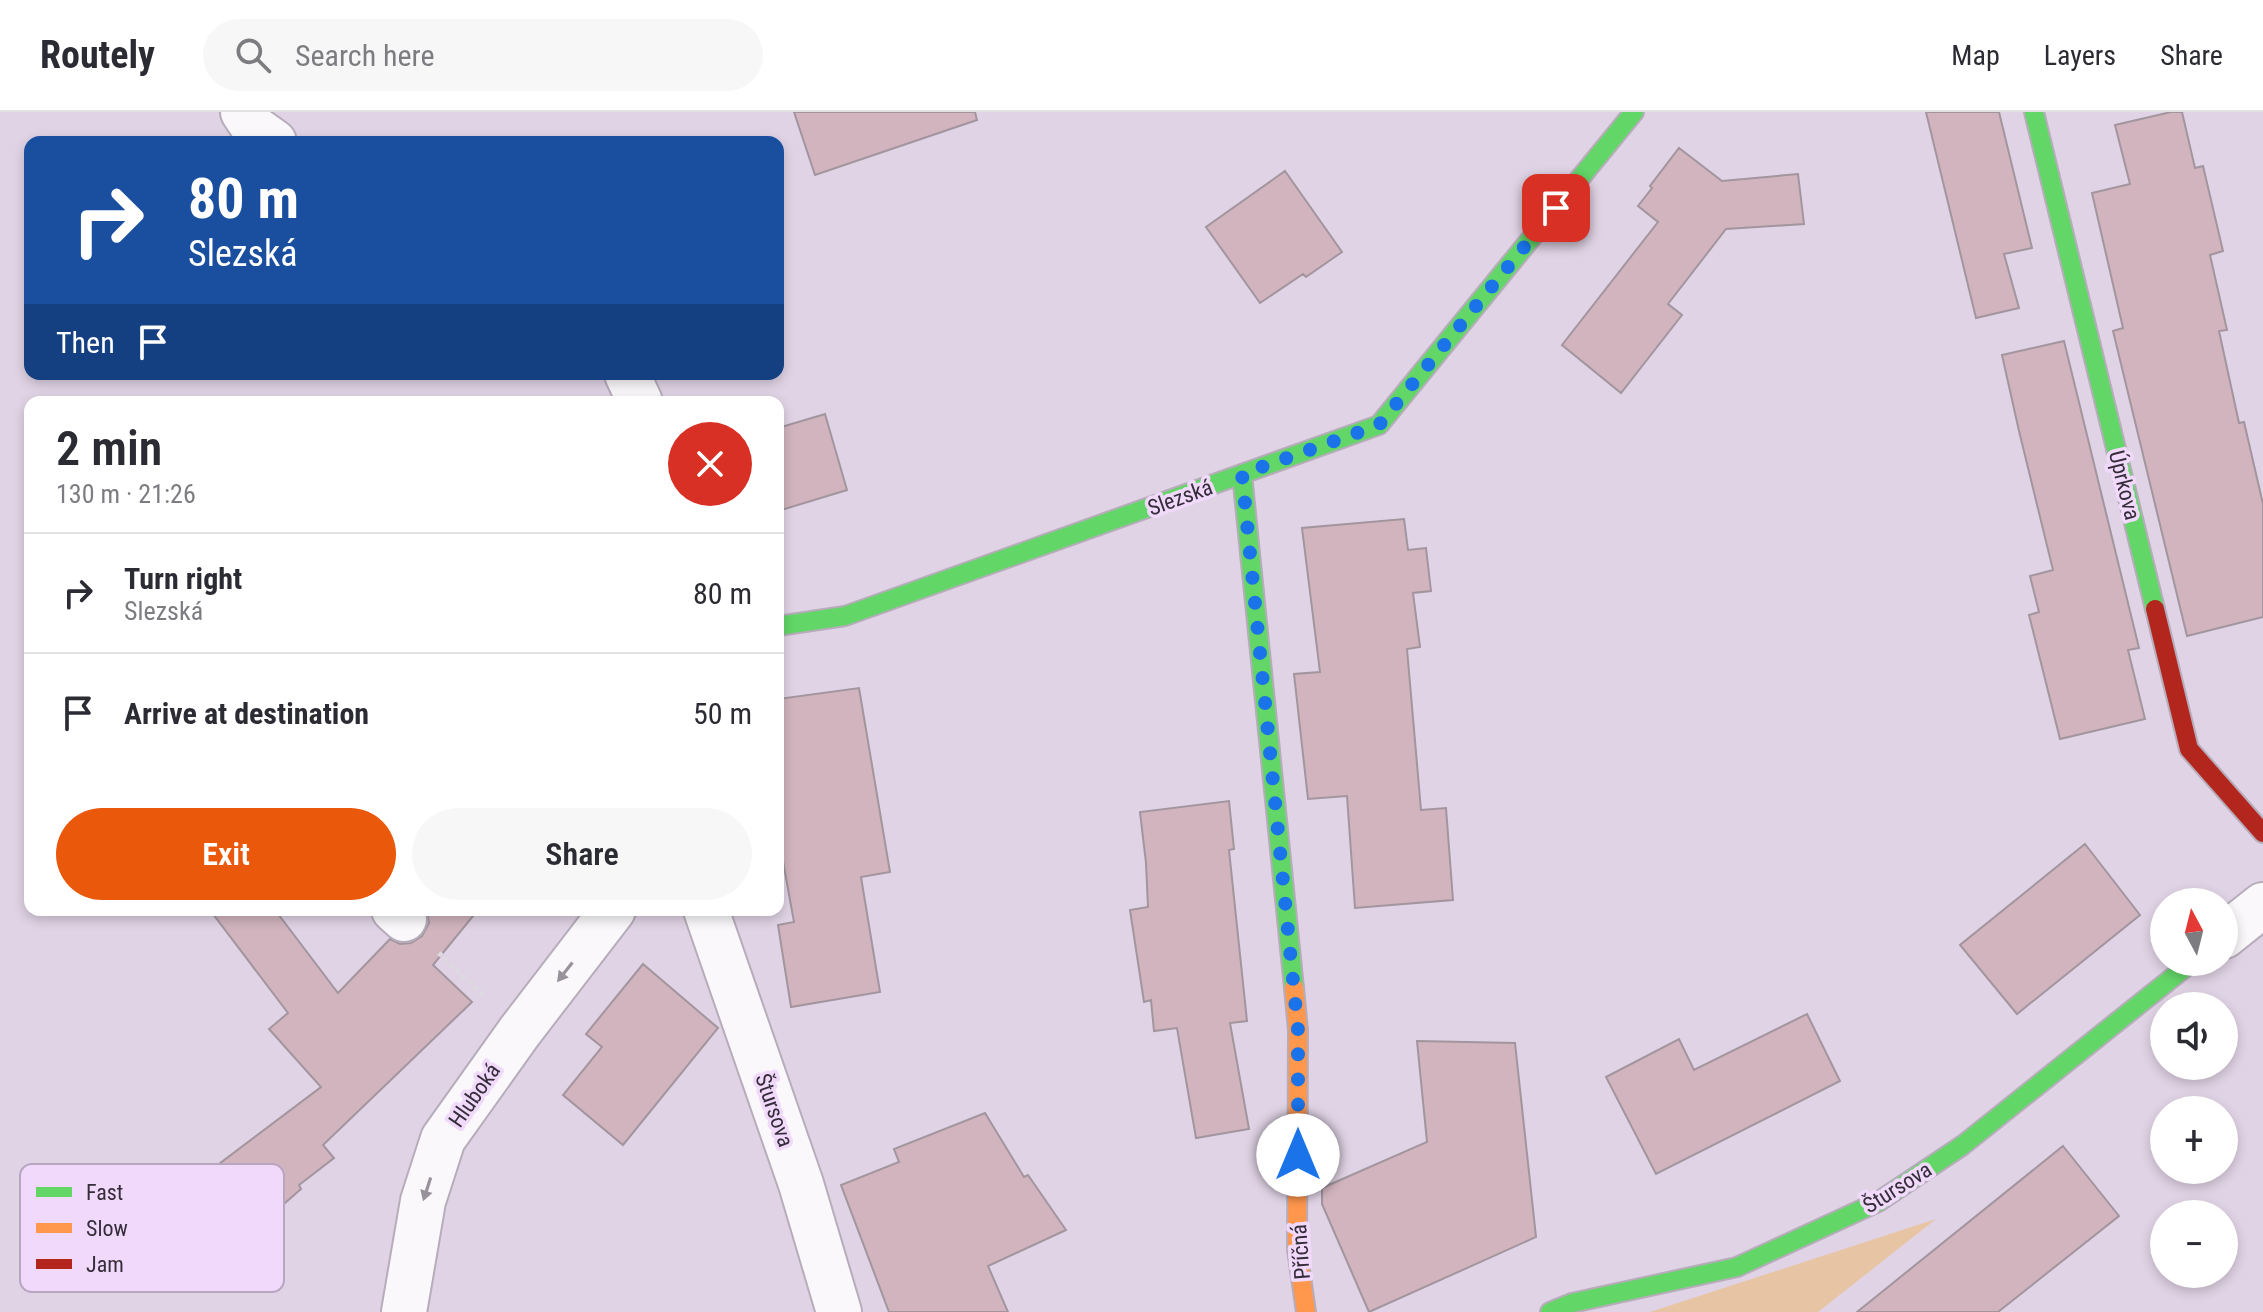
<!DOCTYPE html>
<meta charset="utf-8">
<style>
body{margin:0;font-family:"Roboto Condensed",sans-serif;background:#f7f7f7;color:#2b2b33;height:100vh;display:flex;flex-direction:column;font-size:30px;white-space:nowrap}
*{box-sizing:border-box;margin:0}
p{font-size:26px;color:#7c7c81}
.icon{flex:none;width:44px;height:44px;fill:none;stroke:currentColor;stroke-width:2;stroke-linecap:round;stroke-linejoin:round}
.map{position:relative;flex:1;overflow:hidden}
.panel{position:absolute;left:24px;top:284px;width:760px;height:520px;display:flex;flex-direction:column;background:#fff;border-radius:16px;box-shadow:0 4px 12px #0003}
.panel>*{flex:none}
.top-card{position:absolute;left:24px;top:24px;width:760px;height:244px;border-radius:16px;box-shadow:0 4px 12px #0003;background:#1a4fa0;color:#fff;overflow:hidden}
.needle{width:52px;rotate:353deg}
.fabs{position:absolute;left:2150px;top:776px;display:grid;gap:16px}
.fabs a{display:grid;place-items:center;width:88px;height:88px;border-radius:50%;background:#fff;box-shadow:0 4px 12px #0003;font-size:40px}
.pin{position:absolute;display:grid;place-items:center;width:68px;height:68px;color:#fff;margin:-34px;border-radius:16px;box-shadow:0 4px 12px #0006}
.me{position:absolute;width:88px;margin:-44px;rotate:0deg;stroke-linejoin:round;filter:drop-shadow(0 0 6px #0008)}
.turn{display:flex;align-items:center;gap:28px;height:168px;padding:0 32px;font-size:36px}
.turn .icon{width:104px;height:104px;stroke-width:2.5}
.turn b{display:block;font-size:56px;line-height:68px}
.then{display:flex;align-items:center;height:76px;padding:0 32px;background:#0003;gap:16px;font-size:30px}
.round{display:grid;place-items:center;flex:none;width:84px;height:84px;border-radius:42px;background:#f7f7f7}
.head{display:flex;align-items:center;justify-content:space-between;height:136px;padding:0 32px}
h1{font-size:48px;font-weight:600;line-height:60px}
.cta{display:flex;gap:16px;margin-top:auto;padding:16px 32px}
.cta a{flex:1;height:92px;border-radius:48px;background:#ea580c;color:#fff;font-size:32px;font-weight:600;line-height:92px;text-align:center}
.cta a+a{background:#f7f7f7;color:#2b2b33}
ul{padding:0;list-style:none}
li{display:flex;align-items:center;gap:24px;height:120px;padding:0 32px;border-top:2px solid #e1e1e2}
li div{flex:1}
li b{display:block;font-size:30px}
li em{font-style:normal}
header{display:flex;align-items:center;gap:48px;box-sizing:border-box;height:112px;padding:0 40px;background:#fff;border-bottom:2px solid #e1e1e2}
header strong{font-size:38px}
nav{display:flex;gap:44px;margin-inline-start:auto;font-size:28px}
.search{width:560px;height:72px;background:#f7f7f7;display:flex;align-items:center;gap:20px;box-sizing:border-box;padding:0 28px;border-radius:44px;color:#7c7c81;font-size:30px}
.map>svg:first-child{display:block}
.green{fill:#e7c5a4}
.building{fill:#d1b4be;stroke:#a2959e;stroke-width:2}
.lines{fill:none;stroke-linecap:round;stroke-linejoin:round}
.street-casing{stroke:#b6acba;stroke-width:48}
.fast-casing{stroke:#b6acba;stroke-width:22}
.slow-casing{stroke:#b6acba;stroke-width:22}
.jam-casing{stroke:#b6acba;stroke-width:22}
.path{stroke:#dddadf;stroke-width:5;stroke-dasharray:4 4;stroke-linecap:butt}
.street{stroke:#faf8fb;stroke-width:44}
.fast{stroke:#63d668;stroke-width:18}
.slow{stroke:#ff974d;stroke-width:18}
.jam{stroke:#b3261e;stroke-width:18}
.oneway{fill:#98929a}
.route{stroke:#1a73e8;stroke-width:14;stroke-dasharray:0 25.2}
.labels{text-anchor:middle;stroke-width:7;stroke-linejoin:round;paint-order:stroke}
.street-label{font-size:22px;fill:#362d3a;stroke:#f0d9fa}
.key{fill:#f0d9fa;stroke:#b8a5c0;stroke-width:2}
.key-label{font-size:22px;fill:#362d3a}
</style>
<header>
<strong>Routely</strong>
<div class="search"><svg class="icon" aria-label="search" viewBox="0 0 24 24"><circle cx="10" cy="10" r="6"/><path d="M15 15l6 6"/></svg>Search here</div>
<nav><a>Map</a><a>Layers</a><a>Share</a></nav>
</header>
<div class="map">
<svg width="2263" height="1200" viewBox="0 0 2263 1200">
<rect width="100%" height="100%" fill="#e0d3e5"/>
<!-- green -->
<path class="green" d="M1936,1107l-118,93h-168z"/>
<!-- building -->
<path class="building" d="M794,0h181l2,8 -162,55z
M1926,0h73l33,136 -28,6 15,54 -43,10z
M2171,0h11l13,56 8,-2 20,85 -13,4 17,75 -8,1 20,92 5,-1 19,82v113l-76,19 -74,-305 10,-3 -31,-135 38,-9 -15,-59z
M1679,36l43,33 76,-7 6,50 -78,5 -58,75 14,11 -61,78 -59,-48 96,-123 -20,-16 14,-18 -2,-2z
M1285,59l57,81 -36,25 -3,-3 -43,29 -54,-76z
M2064,229l75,307 -11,2 17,69 -85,20 -31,-124 10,-3 -9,-36 23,-6 -34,-139 -17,-76z
M825,302l22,76 -69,21v-83z
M1404,407l4,31 18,-2 5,43 -18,2 7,54 -13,2 14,161 25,-2 7,92 -98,8 -8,-112 -39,3 -14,-125 26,-2 -18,-144z
M859,576l31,184 -29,5 19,115 -89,15 -13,-82 16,-3 -16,-88v-135z
M1229,689l5,48 -5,1 18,171 -17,2 19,106 -53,9 -19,-110 -23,3 -3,-31 -7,2 -14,-92 18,-3 -2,-44 -6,-51z
M2085,732l55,71 -123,99 -57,-69z
M210,798h65l63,83 52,-54 10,5 11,-1 11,-7 7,-13 -2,-13h51l-45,55 39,37 -149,143 11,13 -35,27 2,4 -40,35 -46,-57 106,-80 -52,-58 19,-16z
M643,852l75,64 -95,117 -60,-50 39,-48 -16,-13z
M1807,902l33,67 -184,93 -50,-97 73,-38 15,31z
M1417,929l98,2 21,194 -167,75 -47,-108v-16l105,-46z
M985,1001l39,64 4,-2 38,55 -78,36 20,46h-119l-48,-127 58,-23 -5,-13z
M2063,1034l56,70 -121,96h-141z"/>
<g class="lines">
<!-- street casing -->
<g class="street-casing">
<path id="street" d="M243,0l10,15 21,15
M627,262l13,28
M394,798l10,9
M706,798l95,274 38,128
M2224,824l39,-31
M404,1200l19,-111 20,-62 77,-108 93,-121"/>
</g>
<!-- fast casing -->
<g class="fast-casing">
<path id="fast" d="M2034,0l121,497
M1242,362l52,514
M778,514l67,-10 534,-191 255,-313
M1550,1200l22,-9 165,-36 141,-65 85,-57 229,-183"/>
</g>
<!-- slow casing -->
<g class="slow-casing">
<path id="slow" d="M1294,876l4,42 -1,219 9,63"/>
</g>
<!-- jam casing -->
<g class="jam-casing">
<path id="jam" d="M2155,497l34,140 74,84"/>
</g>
<!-- path -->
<path class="path" d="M439,841l45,43"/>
<!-- street -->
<use href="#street" class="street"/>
<!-- fast -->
<use href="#fast" class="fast"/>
<!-- slow -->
<use href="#slow" class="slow"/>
<!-- jam -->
<use href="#jam" class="jam"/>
</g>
<!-- one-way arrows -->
<defs><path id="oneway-solid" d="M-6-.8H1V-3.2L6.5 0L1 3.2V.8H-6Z" transform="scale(2)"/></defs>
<g class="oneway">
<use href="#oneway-solid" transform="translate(565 860) rotate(128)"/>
<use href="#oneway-solid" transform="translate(427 1077) rotate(108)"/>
</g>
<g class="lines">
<!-- route -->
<path class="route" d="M1298,1043v-125l-56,-556 137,-49 177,-217"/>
</g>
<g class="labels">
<!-- street labels -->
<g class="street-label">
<text transform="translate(2125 373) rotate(76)" y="8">Úprkova</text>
<text transform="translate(1180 385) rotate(-20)" y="8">Slezská</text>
<text transform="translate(474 983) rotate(-55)" y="8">Hluboká</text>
<text transform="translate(775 998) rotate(71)" y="8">Štursova</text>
<text transform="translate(1897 1075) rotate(-32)" y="8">Štursova</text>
<text transform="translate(1300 1140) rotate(-94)" y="8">Příčná</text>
</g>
</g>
<!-- legend -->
<rect x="20" y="1052" width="264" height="128" rx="12" class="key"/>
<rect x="36" y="1075" width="36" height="10" fill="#63d668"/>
<rect x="36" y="1111" width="36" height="10" fill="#ff974d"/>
<rect x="36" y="1147" width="36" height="10" fill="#b3261e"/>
<g class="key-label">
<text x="86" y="1088">Fast</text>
<text x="86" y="1124">Slow</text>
<text x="86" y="1160">Jam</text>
</g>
</svg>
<div class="fabs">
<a><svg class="needle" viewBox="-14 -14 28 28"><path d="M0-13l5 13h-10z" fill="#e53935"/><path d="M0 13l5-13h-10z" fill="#7c7c81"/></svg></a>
<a><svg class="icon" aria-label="sound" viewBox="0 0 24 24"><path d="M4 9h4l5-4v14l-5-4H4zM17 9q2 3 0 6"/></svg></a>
<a>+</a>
<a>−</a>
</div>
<div class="pin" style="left:1556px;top:96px;background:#d93025"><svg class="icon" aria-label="arrive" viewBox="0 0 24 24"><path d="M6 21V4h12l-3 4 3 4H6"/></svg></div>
<svg class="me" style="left:1298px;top:1043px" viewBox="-20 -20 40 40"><circle r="19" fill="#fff"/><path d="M0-13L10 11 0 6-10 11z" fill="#1a73e8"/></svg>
<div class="top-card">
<div class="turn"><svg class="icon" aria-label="right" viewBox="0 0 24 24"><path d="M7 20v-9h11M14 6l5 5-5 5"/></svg><div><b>80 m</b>Slezská</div></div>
<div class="then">Then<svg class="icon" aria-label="arrive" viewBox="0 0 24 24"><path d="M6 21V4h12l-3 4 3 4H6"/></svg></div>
</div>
<section class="panel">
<div class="head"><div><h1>2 min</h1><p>130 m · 21:26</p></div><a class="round" style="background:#d93025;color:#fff"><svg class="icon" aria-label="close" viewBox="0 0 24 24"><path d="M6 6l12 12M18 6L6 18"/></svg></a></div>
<ul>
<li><svg class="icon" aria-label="right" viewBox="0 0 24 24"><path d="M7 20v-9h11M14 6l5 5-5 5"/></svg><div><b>Turn right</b><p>Slezská</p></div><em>80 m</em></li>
<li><svg class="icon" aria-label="arrive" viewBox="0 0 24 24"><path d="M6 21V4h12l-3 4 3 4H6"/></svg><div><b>Arrive at destination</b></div><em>50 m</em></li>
</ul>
<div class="cta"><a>Exit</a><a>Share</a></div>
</section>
</div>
